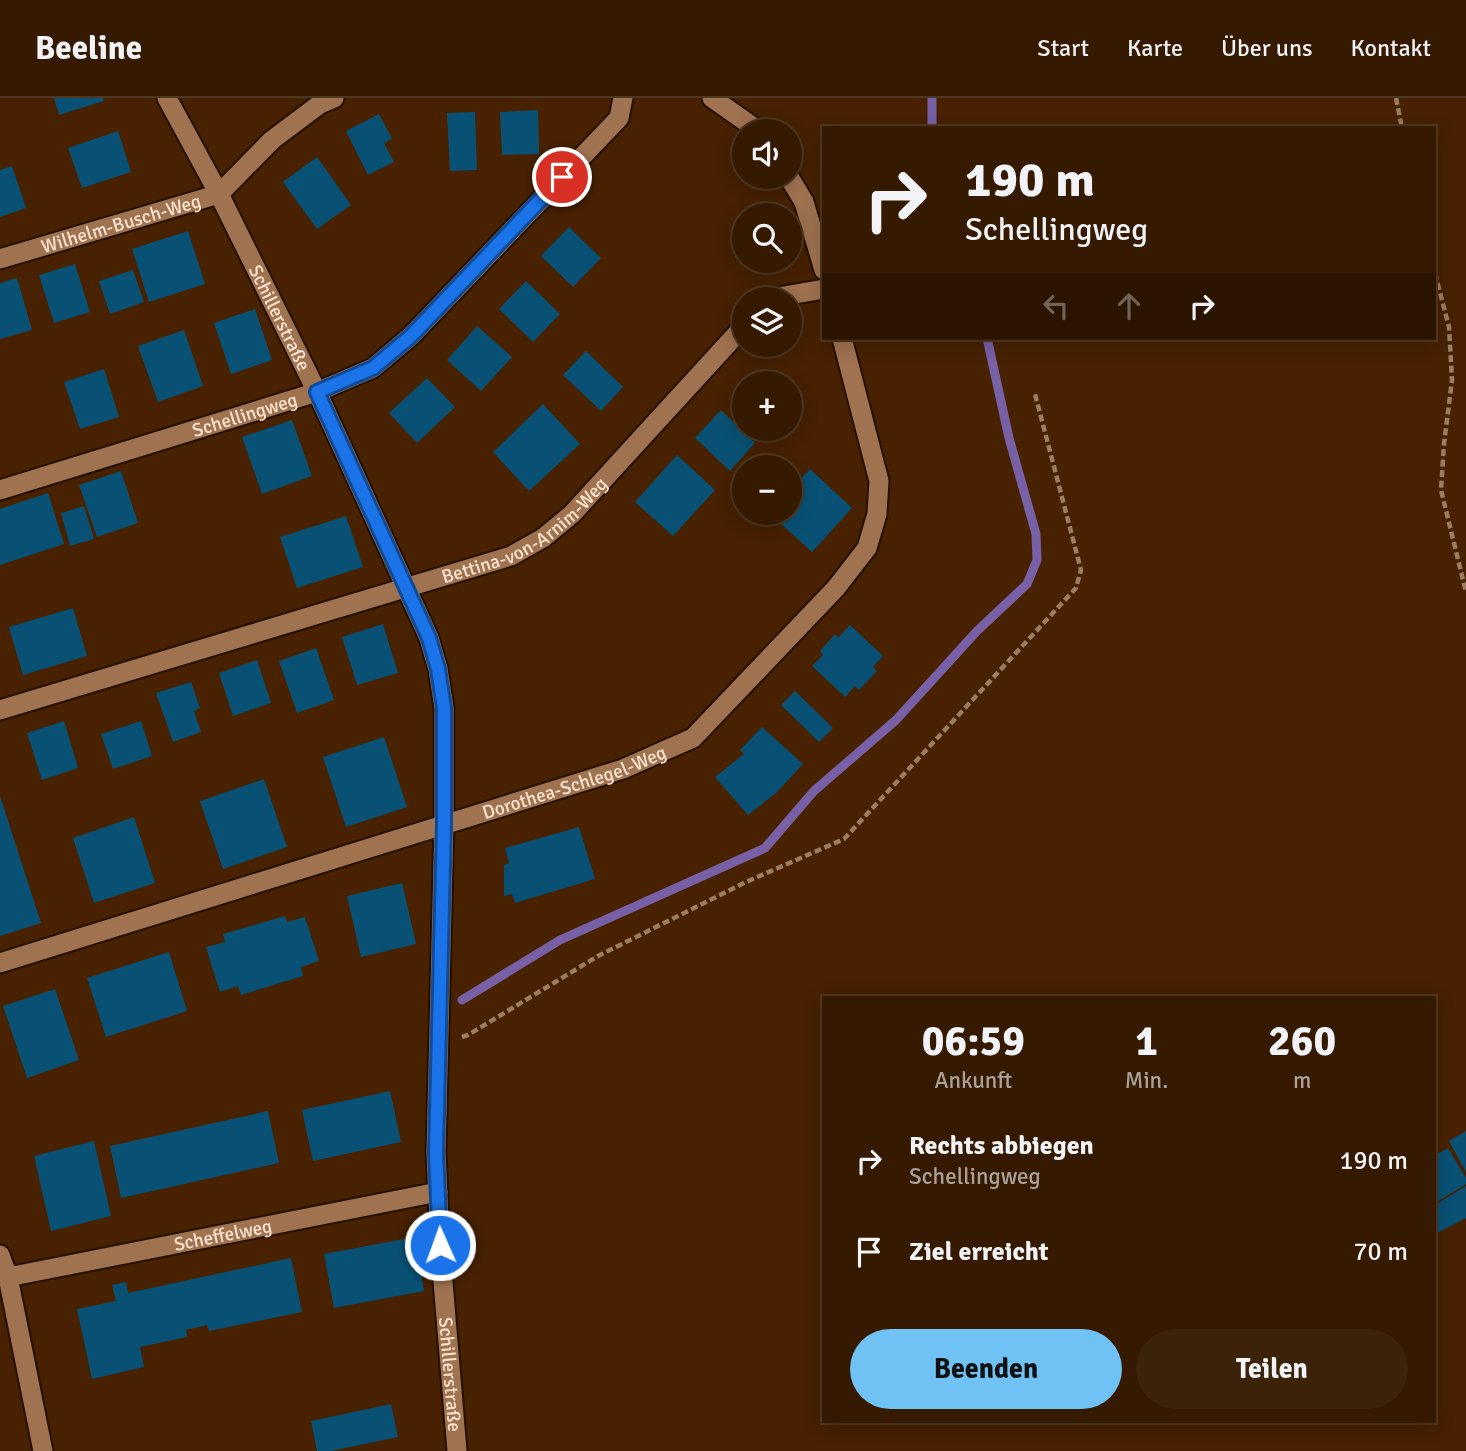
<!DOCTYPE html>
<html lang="de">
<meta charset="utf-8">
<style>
body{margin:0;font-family:Signika,sans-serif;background:#3d220a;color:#f1f3f6;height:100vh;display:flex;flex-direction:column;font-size:26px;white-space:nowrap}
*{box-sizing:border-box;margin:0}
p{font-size:23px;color:#aaa099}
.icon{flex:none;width:38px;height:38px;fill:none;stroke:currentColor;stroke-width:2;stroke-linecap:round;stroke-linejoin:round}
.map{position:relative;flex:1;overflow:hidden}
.details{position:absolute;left:822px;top:898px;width:614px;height:427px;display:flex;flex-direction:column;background:#351900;border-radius:0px;box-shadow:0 4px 18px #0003,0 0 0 2px #4f3822}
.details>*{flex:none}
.banner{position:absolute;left:822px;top:28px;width:614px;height:214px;border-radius:0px;box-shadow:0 4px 18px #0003,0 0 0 2px #4f3822;background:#351900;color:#f1f3f6;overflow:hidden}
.fabs{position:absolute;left:732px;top:21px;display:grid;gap:14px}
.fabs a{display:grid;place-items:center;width:70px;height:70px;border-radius:50%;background:#351900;box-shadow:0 4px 18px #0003,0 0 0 2px #4f3822;font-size:35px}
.pin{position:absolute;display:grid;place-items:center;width:60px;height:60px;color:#fff;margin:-30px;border:4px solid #fff;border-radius:50%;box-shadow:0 2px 7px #0007}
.me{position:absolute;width:77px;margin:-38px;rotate:358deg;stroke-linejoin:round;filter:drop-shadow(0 0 5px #0008)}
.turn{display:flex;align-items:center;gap:24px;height:147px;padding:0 28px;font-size:32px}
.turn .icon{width:91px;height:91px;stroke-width:2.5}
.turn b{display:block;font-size:49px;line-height:60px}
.lanes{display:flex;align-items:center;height:66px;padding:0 28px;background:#0003;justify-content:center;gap:35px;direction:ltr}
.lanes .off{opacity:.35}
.eta{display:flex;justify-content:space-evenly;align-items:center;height:119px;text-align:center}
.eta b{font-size:42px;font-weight:700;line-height:49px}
.cta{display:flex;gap:14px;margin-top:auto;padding:14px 28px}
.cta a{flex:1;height:80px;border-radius:42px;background:#70c1f4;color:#111;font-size:28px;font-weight:700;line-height:80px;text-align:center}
.cta a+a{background:#3d220a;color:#f1f3f6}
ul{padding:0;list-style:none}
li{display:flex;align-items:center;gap:21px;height:91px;padding:0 28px}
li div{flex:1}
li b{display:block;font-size:26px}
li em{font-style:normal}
header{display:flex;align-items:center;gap:42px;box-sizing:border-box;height:98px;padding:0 35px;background:#351900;border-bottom:2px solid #4f3822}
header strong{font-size:33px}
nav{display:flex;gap:38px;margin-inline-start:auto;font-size:24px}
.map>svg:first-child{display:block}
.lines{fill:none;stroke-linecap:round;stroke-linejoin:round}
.stream{stroke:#7760a6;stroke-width:9}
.building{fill:#095174}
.minor-casing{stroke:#240f01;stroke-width:23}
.path{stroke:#9c7c62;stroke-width:4.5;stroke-dasharray:7 3.5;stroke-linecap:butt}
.minor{stroke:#9f7250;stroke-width:19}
.route-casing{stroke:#114b97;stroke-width:18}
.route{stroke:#1a73e8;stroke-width:12}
.labels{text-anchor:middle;stroke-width:5;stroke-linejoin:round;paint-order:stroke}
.street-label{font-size:19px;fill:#fde4d1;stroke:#211004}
</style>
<header>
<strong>Beeline</strong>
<nav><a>Start</a><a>Karte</a><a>Über uns</a><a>Kontakt</a></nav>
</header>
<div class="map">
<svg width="1466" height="1353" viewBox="0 0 1466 1353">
<rect width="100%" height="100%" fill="#472100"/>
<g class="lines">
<!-- stream -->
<path class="stream" d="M932,0v30
M462,902l98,-60 205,-92 49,-57 82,-71 81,-89 50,-47 10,-24 -1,-26 -27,-96 -22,-100"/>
</g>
<!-- building -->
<path class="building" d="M54,0h49l1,3 -45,14z
M538,12l1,44 -37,1 -2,-43z
M475,14l2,58 -27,1 -3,-58z
M379,16l13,25 -8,4 10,19 -26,13 -22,-44z
M118,33l13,41 -49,16 -14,-40z
M317,59l34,48 -34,24 -34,-47z
M12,68l14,42 -26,9v-47z
M569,129l32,31 -28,29 -32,-31z
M188,133l17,53 -56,18 -17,-53z
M75,166l15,48 -36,11 -15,-48z
M133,172l11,32 -34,12 -11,-33z
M17,180l15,52 -32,9v-56z
M526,183l34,33 -27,28 -34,-33z
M255,211l17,51 -41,14 -17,-51z
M477,228l35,31 -31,34 -34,-31z
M184,232l19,56 -45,16 -20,-56z
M586,253l37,36 -22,24 -38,-36z
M104,271l15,48 -39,12 -16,-47z
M427,280l28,29 -38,36 -28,-30z
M543,306l37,40 -51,47 -36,-39z
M721,312l34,33 -25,28 -35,-33z
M292,322l20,56 -50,18 -20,-57z
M677,357l38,35 -42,46 -38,-34z
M810,371l42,39 -40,44 -43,-39h20v-22z
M121,373l17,52 -41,14 -18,-52z
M48,395l16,51 -64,21v-56z
M84,408l10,33 -24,7 -9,-33z
M346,418l17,51 -66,21 -17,-51z
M73,510l14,48 -64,19 -14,-48z
M383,526l15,49 -41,12 -15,-48z
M850,527l33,31 -10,11 4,4 -18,19 -4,-4 -10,11 -33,-31 11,-11 -3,-4 15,-17 3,4z
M316,550l18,52 -37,13 -18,-52z
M257,562l14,43 -38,13 -14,-43z
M191,584l9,26 -6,3 7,21 -28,10 -17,-49z
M795,593l38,37 -14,14 -38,-37z
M64,623l14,47 -36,12 -15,-47z
M141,623l11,35 -39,13 -12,-35z
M762,629l41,37 -27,29 -28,22 -33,-38 29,-23 -4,-4z
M384,639l23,70 -61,20 -23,-70z
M264,681l23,68 -64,22 -23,-68z
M0,698l41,127 -41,13z
M134,719l21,66 -61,20 -21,-65z
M579,729l16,52 -80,24 -3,-9 -8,2v-31l5,-2 -4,-15z
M402,785l14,61 -55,13 -14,-61z
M285,818l2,6 18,-5 14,44 -18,6 2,9 -62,19 -3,-9 -18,6 -14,-45 19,-5 -2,-8z
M169,854l18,59 -81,26 -19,-59z
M55,891l24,71 -52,18 -24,-72z
M390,993l11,51 -88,19 -11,-51z
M268,1013l11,52 -158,35 -11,-52z
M1466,1033v41l-17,-31z
M94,1043l17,75 -60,15 -17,-75z
M1448,1050l18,30v6l-31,19v-48z
M1466,1088v32l-31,16v-29z
M415,1139l9,54 -90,17 -10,-54z
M291,1160l11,54 -93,19 -2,-6 -21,5 1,7 -47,10 4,20 -52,12 -15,-70 39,-8 -4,-16 14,-3 2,11z
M391,1306l7,33 -67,14h-14l-6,-30z"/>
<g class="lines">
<!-- minor casing -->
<g class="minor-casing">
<g id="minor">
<path id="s1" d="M167,0l52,96 98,198 112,246 9,31 6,39v116l-8,328 4,93 17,206"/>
<path d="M712,0l47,33"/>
<path d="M789,79l15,25 20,68"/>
<path id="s2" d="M0,161l219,-65 53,-54 48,-36 14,-6"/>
<path d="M779,201l5,-3 40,-7"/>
<path id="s3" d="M0,392l317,-98 56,-24 38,-32 208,-218 4,-20"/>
<path id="s4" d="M0,612l511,-154 32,-18 29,-24 172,-188"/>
<path id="s5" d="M0,865l623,-194 70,-31 143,-150 31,-40 10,-34 2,-33 -37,-143"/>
<path d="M0,1157l8,22 35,174"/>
<path id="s6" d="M8,1179l430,-85"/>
</g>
</g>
<!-- path -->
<path class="path" d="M1396,0l6,30
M1435,175l14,54 3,53 -8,64 -3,46 25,102
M462,939l6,-2 130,-79 148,-74 98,-43 232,-251 5,-18 -46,-176"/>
<!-- minor -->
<use href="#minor" class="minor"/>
</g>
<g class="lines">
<!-- route casing -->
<g class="route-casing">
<path id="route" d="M440,1147l-4,-93 8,-328v-116l-6,-39 -9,-31 -112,-246 56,-24 38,-32 151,-159"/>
</g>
<!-- route -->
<use href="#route" class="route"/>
</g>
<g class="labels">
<!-- street labels -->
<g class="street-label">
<text dy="7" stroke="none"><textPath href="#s2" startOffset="126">Wilhelm-Busch-Weg</textPath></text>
<text dy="7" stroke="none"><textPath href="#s1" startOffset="247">Schillerstraße</textPath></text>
<text dy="7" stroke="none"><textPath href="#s3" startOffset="256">Schellingweg</textPath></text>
<text dy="7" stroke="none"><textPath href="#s4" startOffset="558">Bettina-von-Arnim-Weg</textPath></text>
<text dy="7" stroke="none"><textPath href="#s5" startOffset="602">Dorothea-Schlegel-Weg</textPath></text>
<text dy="7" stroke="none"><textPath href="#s6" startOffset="219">Scheffelweg</textPath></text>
<text dy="7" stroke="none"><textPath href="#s1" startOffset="1339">Schillerstraße</textPath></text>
</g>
</g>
</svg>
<div class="fabs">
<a><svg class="icon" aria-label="sound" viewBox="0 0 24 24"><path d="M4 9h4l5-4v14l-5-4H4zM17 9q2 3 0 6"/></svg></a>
<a><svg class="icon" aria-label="search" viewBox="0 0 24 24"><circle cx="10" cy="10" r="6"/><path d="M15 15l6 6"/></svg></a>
<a><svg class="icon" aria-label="layers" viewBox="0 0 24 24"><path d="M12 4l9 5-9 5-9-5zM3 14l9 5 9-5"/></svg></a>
<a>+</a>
<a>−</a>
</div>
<div class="pin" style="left:562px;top:79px;background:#d93025"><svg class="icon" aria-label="arrive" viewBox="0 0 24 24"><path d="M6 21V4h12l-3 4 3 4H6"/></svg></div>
<svg class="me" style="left:440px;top:1147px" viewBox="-20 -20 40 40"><circle r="17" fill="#1a73e8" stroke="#fff" stroke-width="3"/><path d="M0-11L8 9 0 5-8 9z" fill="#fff"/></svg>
<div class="banner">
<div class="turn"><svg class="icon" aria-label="right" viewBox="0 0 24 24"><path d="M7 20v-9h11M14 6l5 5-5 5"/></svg><div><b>190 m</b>Schellingweg</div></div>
<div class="lanes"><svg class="icon off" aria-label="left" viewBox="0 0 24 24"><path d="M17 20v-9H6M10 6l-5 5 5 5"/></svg><svg class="icon off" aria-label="ahead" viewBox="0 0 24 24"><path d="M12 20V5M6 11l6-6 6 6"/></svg><svg class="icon" aria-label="right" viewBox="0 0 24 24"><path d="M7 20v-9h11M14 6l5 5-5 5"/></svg></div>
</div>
<section class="details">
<div class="eta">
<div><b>06:59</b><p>Ankunft</p></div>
<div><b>1</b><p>Min.</p></div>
<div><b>260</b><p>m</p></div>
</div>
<ul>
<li><svg class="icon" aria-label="right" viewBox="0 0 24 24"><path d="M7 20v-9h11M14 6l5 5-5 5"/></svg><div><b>Rechts abbiegen</b><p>Schellingweg</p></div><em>190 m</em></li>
<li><svg class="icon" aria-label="arrive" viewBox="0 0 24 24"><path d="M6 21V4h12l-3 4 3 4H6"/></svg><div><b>Ziel erreicht</b></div><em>70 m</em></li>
</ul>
<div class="cta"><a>Beenden</a><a>Teilen</a></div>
</section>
</div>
